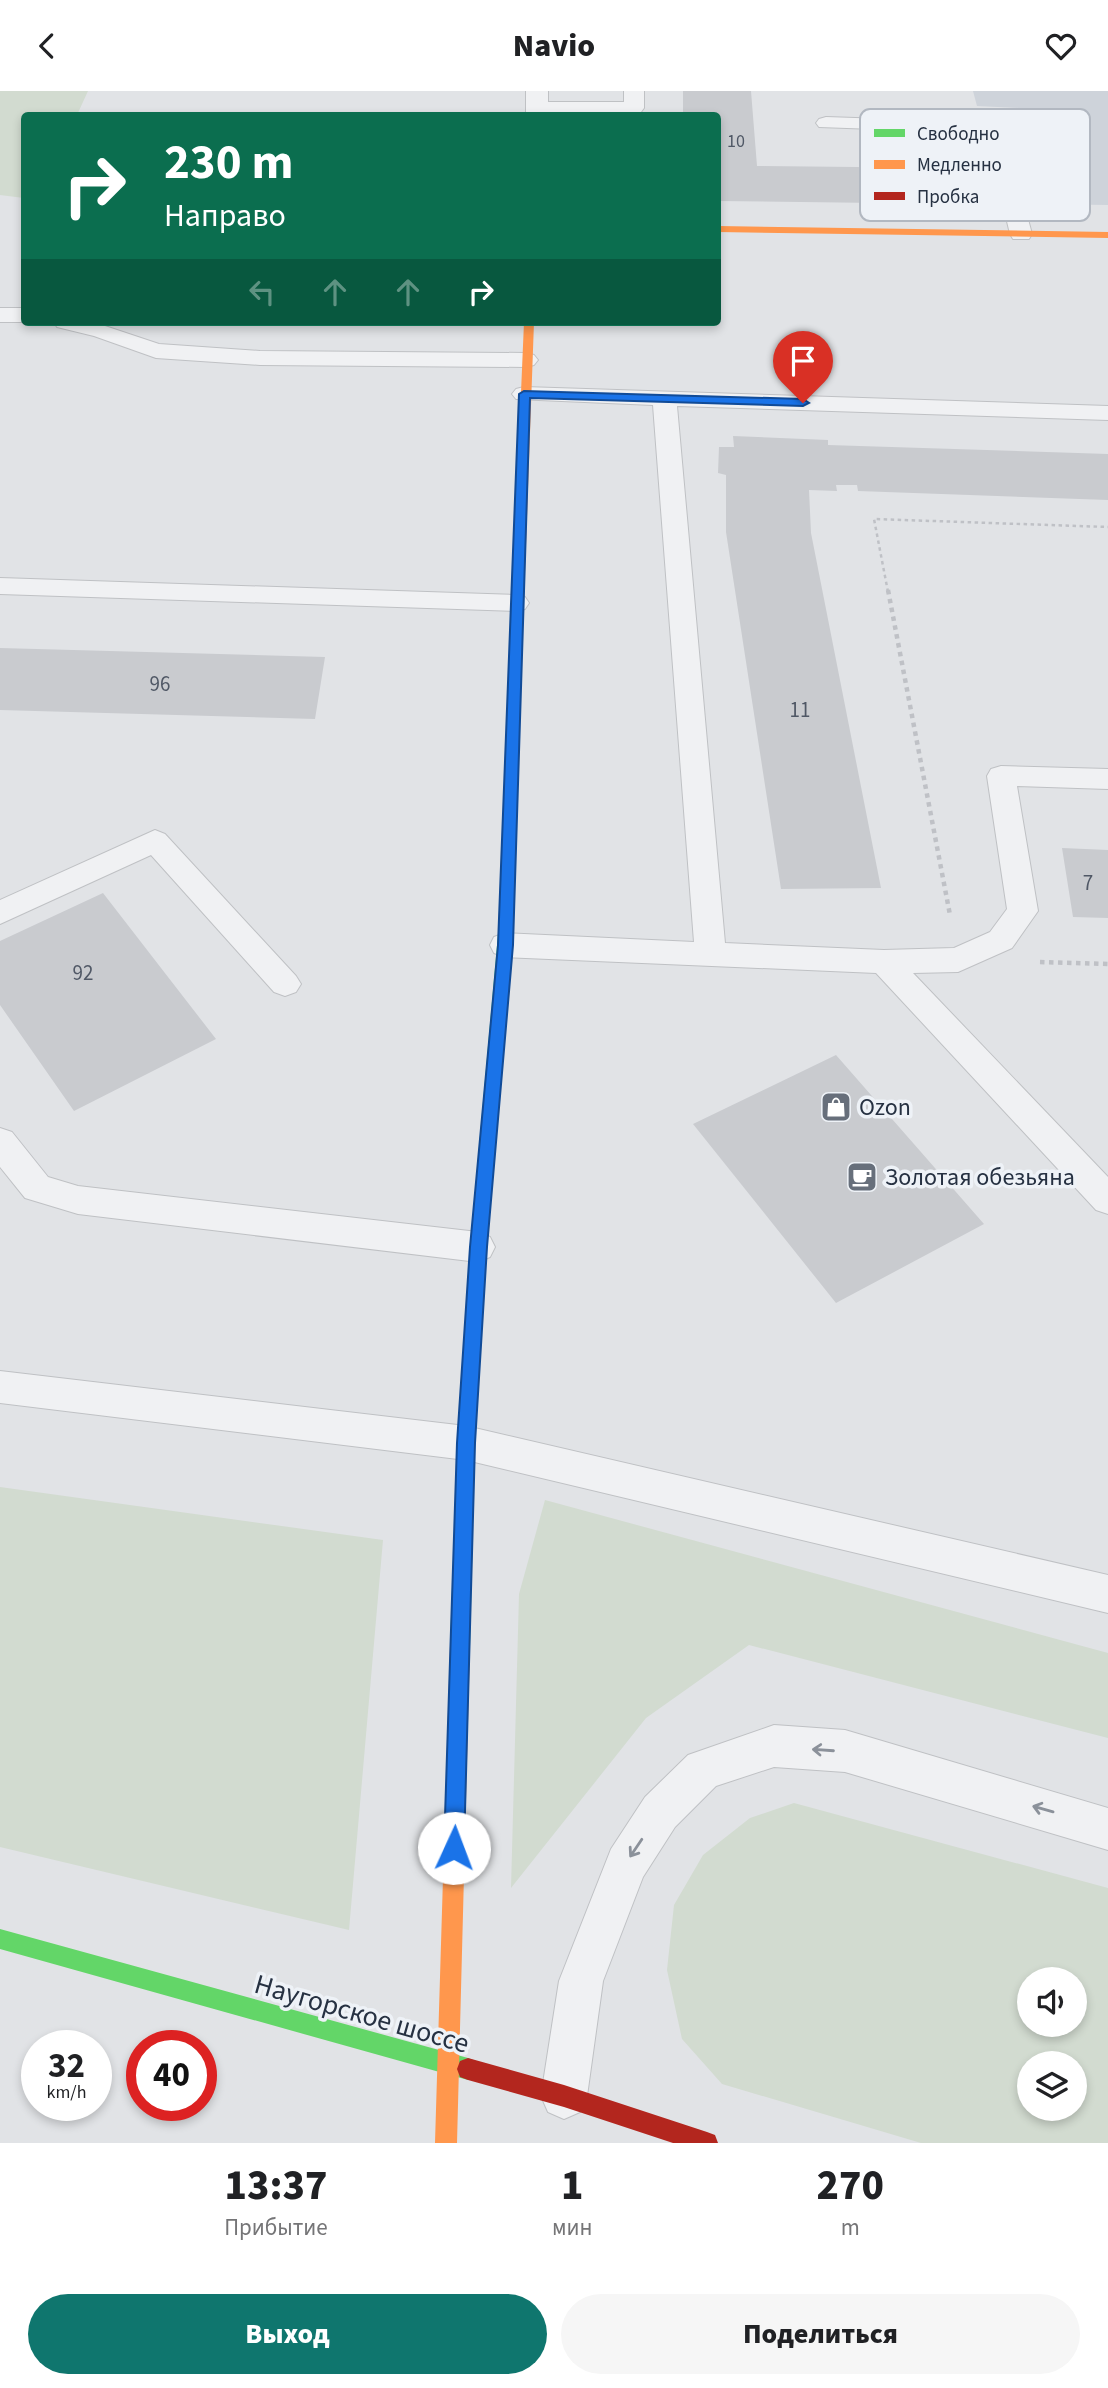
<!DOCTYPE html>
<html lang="ru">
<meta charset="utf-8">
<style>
body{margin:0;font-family:"Source Sans 3",sans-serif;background:#f6f6f6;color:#202124;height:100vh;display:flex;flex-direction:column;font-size:26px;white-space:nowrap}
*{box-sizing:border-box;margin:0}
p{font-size:23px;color:#757577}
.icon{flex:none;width:38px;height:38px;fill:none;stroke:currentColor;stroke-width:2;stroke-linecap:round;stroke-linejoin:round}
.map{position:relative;height:2052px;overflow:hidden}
.details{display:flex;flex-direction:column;background:#fff;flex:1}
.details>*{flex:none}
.banner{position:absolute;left:21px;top:21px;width:700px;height:214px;border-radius:7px;box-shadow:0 4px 10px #0003;background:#0b6e4f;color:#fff;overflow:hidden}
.fabs{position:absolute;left:1017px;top:1876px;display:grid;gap:14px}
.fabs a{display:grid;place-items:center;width:70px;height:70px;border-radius:50%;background:#fff;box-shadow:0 4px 10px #0003;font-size:35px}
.speed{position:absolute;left:21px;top:1939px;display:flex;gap:14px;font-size:35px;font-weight:700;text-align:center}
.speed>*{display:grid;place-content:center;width:91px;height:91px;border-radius:50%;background:#fff;box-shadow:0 4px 10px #0003;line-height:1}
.speed small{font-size:18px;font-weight:400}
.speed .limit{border:10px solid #d22;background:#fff;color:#111}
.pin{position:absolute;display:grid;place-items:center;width:60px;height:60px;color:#fff;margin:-72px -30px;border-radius:50% 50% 50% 0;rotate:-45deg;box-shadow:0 0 7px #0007}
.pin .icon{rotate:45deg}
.me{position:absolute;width:77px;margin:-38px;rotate:2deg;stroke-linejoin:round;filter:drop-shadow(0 0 5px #0008)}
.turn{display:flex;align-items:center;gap:24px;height:147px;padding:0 28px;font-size:32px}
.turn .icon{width:91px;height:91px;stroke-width:2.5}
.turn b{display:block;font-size:49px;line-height:60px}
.lanes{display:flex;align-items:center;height:66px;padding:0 28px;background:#0003;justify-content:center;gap:35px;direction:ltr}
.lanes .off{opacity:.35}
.eta{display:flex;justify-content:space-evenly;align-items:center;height:119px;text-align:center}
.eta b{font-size:42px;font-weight:800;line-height:49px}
.action{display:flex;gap:14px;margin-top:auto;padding:14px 28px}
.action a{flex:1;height:80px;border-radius:42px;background:#0f766e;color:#fff;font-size:28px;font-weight:800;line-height:80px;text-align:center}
.action a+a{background:#f6f6f6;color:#202124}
header{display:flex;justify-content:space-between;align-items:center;height:91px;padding:0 28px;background:#fff;font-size:32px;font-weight:800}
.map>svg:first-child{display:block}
.built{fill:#ced3da}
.green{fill:#d2dbd0;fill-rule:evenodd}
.building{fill:#c9cbcf}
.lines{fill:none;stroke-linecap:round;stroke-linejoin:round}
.lane-casing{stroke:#bfc1c4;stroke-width:2}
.street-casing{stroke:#bfc1c4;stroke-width:2}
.path-far1{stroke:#bfc1c6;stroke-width:2.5;stroke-dasharray:3.5 3.5;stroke-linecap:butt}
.path{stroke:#bfc1c6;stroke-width:4.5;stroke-dasharray:4.5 4.5;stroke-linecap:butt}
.lane{fill:#f0f1f3;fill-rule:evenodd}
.street{fill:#f0f1f3;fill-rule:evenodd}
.fast{fill:#63d668;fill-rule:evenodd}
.slow{fill:#ff974d;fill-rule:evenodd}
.jam{fill:#b3261e;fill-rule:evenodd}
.oneway{stroke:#8b919a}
.route{fill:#1a73e8;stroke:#114b97;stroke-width:2}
.labels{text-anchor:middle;stroke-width:7;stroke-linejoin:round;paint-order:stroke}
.far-number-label{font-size:18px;fill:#505866}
.number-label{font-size:21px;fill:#505866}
.poi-label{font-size:24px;fill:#263142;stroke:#eef2f7;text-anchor:start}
.near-street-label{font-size:28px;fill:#263142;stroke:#eef2f7}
.key{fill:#eef2f7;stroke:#b2b8c1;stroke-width:2}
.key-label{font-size:19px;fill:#263142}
</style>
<header><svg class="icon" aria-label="back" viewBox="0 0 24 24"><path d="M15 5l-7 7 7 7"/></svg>Navio<svg class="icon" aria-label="heart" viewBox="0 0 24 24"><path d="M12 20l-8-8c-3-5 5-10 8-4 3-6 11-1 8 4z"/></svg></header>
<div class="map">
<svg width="1108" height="2052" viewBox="0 0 1108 2052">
<rect width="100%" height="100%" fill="#e1e3e6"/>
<!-- built -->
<path class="built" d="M973,0h135v114l-70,-1 -19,-96 -42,-2z"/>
<!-- green -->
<path class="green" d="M0,0h88l-11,24h-53v83l-24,-3z
M0,1396l383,53 -34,390 -349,-83z
M545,1409l563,153v85l-359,-93 -103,73 -135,170 8,-294z
M794,1712l314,85v255h-187l-199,-59 -40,-45 -15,-69 7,-65 29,-50 47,-37zM1029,1888h45v46h-45zM1029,1972h45v46h-45z"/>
<!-- building -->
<path class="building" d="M683,0h68l6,75 193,2 7,36 -239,-3v-86h-35z
M733,345l95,4v5l280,9v46l-250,-9 -1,-6h-21l1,6 -28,-1 2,43 70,355 -100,1 -55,-357v-57l-8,-2 1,-26h15z
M0,557l325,9 -10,62 -315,-9z
M1062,757l46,2v68l-35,-1z
M103,802l113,146 -142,72 -74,-106v-64z
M836,964l148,169 -148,79 -143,-179z"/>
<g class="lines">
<!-- lane casing -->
<g class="lane-casing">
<path id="lane" d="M624,0h20v17l-3,4 -104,2 -7,-2 -3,-4 3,-4 7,-2h87z
M826,26l176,6 30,111 -3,5h-16l-3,-5 -24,-101 -167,-6 -3,-4 3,-4z
M0,217h24v14h-24z
M54,231h39l66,22 101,7 266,2 8,2 4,5 -4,5 -8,2 -266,-2 -104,-7 -62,-22 -37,-9z
M524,296l584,19v14l-431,-14 48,537 159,7 70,-2 36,-16 17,-23 -20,-133 4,-7 10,-3 107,3v20l-91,-3 21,125 -26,37 -54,24 -45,1 195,204v37l-12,-4 -220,-237 -371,-16 -11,-4 -4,-8 4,-8 11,-4 189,9 -41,-537 -137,-6 -4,-5 4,-5z
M0,487l516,17 9,2 4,6 -4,6 -9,2 -516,-17z
M155,739l10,4 131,142 5,8 -5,8 -11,4 -11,-4 -123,-137 -151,69v-24z
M0,1037l12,4 36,45 30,9 400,46 12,5 5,10 -5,10 -12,5 -400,-48 -53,-16 -25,-31z
M0,1280l466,55 642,149v38l-642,-153 -466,-57z
M774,1634l71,5 263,78v42l-263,-78 -71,-5 -58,19 -41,41 -32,50 -40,104 -16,115 -7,16 -16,7 -16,-7 -7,-16 18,-115 52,-132 34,-52 43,-42z"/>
</g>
<!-- street casing -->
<g class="street-casing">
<path id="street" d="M526,0h22v24h-22z"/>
</g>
<!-- path-far1 -->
<path class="path-far1" d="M888,501l-14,-73 234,8"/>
<!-- path -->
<path class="path" d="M888,499l62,325
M1040,871l68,2"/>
<!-- lane -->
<use href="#lane" class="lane"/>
<!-- street -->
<use href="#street" class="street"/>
<!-- fast -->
<path class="fast" d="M505,838l7,5 -26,313 -11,196 -5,203 -3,6 -7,3 -7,-3 -3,-6 7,-203 13,-196 28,-313z
M0,1838l468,129 8,3 3,8 -3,8 -8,3 -468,-131z"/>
<!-- slow -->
<path class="slow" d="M718,135l390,6v6l-390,-6z
M524,231h10l-22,612 -7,5 -7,-5z
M460,1546l7,3 3,6 -13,497h-22l15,-497 3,-6z"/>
<!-- jam -->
<path class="jam" d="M468,1967l96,27 143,47 8,3 3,8h-45l-109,-36 -96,-27 -8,-3 -3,-8 3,-8z"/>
</g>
<!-- one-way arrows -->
<defs><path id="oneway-shaft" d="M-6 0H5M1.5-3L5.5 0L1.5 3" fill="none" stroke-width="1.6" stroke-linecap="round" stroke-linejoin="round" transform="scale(1.75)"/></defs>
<g class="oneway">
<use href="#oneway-shaft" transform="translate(823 1659) rotate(-176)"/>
<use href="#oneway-shaft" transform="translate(1043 1718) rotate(-164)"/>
<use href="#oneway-shaft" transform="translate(636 1757) rotate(124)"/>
</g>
<!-- route -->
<path class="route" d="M524,300l279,8 6,4 -6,3 -273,-8 -17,547 -26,302 -12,196 -11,405 -3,7 -7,3 -7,-3 -3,-7 13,-405 13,-196 28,-302 21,-551z"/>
<!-- icons -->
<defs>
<g id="shop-square" transform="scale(1.575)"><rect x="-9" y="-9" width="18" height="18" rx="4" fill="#676f7b" stroke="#eef2f7"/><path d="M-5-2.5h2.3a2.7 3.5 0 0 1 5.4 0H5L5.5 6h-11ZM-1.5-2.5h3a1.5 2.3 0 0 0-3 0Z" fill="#fff"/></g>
<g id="cafe-square" transform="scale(1.575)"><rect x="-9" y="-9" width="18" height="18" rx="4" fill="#676f7b" stroke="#eef2f7"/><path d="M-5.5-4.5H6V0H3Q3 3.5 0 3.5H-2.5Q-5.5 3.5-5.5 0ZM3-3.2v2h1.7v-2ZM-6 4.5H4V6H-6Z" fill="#fff"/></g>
</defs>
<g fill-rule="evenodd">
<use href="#shop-square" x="836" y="1016"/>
<use href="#cafe-square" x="862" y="1086"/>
</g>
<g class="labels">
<!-- far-number labels -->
<g class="far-number-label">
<text x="736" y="56">10</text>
</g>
<!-- number labels -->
<g class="number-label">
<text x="160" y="600">96</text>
<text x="800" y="626">11</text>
<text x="1088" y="799">7</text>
<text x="83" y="889">92</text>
</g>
<!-- poi labels -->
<g class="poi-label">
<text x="859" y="1024">Ozon</text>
<text x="885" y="1094">Золотая обезьяна</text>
</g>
<!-- near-street labels -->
<g class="near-street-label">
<text transform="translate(362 1922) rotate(16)" y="10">Наугорское шоссе</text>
</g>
</g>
<!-- legend -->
<rect x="860" y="18" width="230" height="112" rx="10" class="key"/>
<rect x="874" y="38" width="31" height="8" fill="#63d668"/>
<rect x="874" y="69" width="31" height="9" fill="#ff974d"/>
<rect x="874" y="101" width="31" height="8" fill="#b3261e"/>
<g class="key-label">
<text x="917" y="49">Свободно</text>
<text x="917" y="80">Медленно</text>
<text x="917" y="112">Пробка</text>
</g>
</svg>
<div class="fabs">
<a><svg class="icon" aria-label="sound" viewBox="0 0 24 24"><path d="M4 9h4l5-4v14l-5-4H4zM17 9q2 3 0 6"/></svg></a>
<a><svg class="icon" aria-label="layers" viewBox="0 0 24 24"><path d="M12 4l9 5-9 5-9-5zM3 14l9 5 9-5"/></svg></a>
</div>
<div class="speed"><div>32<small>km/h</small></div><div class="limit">40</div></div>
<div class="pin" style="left:803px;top:312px;background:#d93025"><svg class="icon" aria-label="arrive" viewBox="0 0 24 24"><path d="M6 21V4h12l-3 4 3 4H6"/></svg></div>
<svg class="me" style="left:454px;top:1757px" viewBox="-20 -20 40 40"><circle r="19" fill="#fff"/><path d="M0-13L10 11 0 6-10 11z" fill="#1a73e8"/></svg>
<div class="banner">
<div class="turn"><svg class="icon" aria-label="right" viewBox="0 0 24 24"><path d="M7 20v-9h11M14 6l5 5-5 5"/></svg><div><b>230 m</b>Направо</div></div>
<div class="lanes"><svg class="icon off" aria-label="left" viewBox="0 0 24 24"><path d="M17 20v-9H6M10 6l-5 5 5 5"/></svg><svg class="icon off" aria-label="ahead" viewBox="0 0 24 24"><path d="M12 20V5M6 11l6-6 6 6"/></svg><svg class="icon off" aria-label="ahead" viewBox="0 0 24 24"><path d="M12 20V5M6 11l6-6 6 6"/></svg><svg class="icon" aria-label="right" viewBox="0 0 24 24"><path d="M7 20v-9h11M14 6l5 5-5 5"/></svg></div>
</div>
</div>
<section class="details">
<div class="eta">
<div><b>13:37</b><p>Прибытие</p></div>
<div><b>1</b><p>мин</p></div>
<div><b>270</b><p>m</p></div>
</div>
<div class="action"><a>Выход</a><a>Поделиться</a></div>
</section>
